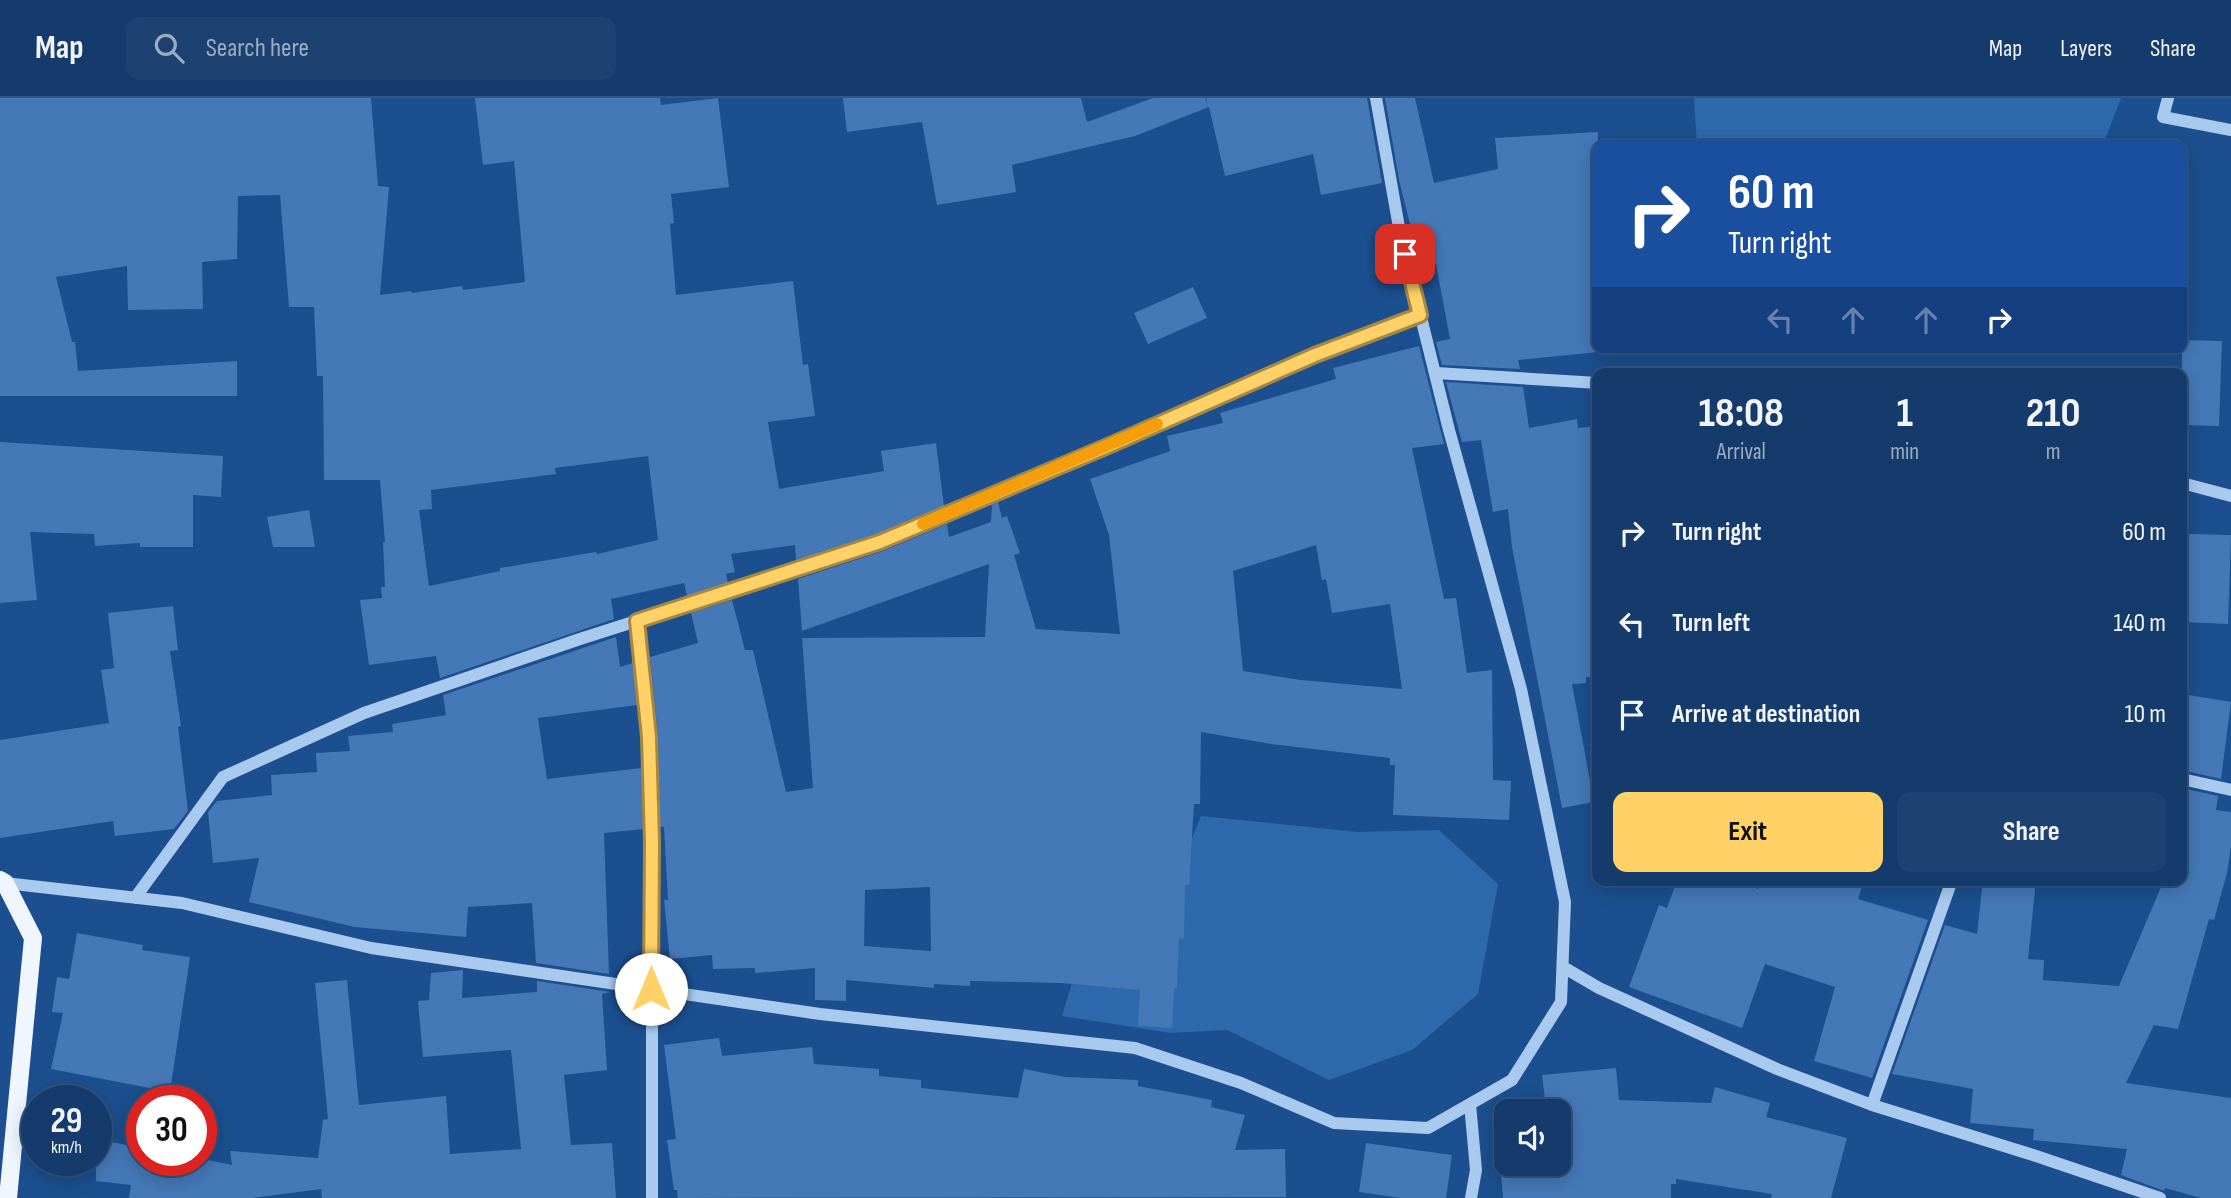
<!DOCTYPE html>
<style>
body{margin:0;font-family:"Sofia Sans Condensed",sans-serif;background:#1d4271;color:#f1f3f6;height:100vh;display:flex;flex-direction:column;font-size:26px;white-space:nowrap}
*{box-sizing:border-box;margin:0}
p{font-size:23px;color:#9dadc1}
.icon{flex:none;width:38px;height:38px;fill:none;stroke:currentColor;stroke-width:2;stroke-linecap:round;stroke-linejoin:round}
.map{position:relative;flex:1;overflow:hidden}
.drawer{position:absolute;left:1592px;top:270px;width:595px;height:518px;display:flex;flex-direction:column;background:#143b6b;border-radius:14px;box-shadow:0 4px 18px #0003,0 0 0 2px #33557e}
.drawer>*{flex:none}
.guide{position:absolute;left:1592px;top:42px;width:595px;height:214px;border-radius:14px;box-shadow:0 4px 18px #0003,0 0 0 2px #33557e;background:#1a4fa0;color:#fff;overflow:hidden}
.tools{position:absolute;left:1494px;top:1001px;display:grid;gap:14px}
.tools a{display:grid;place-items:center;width:77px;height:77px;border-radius:14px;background:#143b6b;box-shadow:0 4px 18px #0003,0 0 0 2px #33557e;font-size:35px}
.speed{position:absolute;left:21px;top:987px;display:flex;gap:14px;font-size:35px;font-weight:700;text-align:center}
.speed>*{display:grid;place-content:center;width:91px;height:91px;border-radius:50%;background:#143b6b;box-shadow:0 4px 18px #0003,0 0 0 2px #33557e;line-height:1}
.speed small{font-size:18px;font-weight:400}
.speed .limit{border:10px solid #d22;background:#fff;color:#111}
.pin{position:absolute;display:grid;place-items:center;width:60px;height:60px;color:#fff;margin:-30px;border-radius:14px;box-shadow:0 4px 10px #0006}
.me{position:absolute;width:77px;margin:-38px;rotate:0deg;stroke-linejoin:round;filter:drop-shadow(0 0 5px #0008)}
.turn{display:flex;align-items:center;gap:24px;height:147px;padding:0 21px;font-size:32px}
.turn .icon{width:91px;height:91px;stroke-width:2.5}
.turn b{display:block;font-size:49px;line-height:60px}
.lanes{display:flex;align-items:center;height:66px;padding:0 21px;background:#0003;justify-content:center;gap:35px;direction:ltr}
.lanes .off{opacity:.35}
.eta{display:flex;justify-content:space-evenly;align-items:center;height:119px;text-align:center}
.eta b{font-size:42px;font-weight:700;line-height:49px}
.cta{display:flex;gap:14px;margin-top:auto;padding:14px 21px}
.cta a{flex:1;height:80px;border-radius:14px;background:#ffd166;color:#111;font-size:28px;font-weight:700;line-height:80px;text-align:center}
.cta a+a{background:#1d4271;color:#f1f3f6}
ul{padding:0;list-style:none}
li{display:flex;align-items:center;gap:21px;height:91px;padding:0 21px}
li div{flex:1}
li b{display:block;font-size:26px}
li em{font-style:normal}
header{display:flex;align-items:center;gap:42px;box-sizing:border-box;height:98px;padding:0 35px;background:#143b6b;border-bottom:2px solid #33557e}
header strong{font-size:33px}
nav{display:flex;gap:38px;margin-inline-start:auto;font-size:24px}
.search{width:490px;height:63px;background:#1d4271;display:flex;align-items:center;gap:18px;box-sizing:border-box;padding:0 24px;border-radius:14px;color:#9dadc1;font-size:26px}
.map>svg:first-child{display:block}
.green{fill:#2e69ad}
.building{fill:#4478b7;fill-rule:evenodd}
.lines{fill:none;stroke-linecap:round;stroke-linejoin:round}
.minor{stroke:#a9c9ee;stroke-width:12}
.major{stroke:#f0f6ff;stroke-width:18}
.route-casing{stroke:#a68842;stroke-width:18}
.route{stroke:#ffd166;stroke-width:12}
.slow{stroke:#f59e0b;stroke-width:12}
</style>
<header>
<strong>Map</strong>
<div class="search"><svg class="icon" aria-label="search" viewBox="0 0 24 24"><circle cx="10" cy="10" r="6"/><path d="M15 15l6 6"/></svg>Search here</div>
<nav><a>Map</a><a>Layers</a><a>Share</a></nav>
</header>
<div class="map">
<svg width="2231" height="1100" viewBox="0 0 2231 1100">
<rect width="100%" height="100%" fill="#1b4f8f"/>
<!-- green -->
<path class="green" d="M1694,0h427l-18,47h-406z
M1201,718l156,16 82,-2 59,54 -20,110 -66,56 -83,30 -102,-50 -56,3 -109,-17 16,-53 74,-28z"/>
<!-- building -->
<path class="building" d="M0,0h371l7,88 11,1 -9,108 31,-4 1,2 50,-7 1,4 62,-8 -11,-121 -31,4 -8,-67h185l1,7 57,-7 11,89 -58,7 3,29 -4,1 6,71 117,-14 10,84 5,-1 7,52 -47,6 11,67 105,-18 -3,-20 55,-8 8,63 -67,29 -81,26 -1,-16 -64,9 4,18 -9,2 2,9 -41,13 -3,-13 -73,16 3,20 -174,59 -4,-22 -67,9 -9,-65 22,-2 -1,-11h4l-2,-45h2l-5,-62h-56l-1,-104h-6l-3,-69h-25l-9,-112 -42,1 -1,63 -35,3 1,47 -75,1 -1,-44 -71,11 16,65h3l3,29 159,-10v35h-237zM648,358l10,84 -61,14 -1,-2 -96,16v3l-71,15 -10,-76 13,-1 -1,-19 125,-16 -1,-6z
M843,0h238l6,24 66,-24h52l3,8 -2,-8h161l15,85 -61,12 -8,-41 -88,22 -16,-69 -74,29 -123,29 4,27 -79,13 -15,-83 -75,10z
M1385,0h30l19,85 64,-14 -3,-31 103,-6v220l-80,8 2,9 -78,-4 -6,-23 14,-3 -14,-75 -15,4 -22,-88z
M1193,189l14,31 -59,26 -14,-31z
M2182,242l40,1 -3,85 -37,-1z
M1419,248l25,98 -32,4 32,151 12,-1 11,75 25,-3 1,110 18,1 -2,39 -116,-5 2,-50h-5v-7l-119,-14 -70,-12 -1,72h-6l-5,81h-4l-1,54 -5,-1 -2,50h-3l-2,40 -34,-2 2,-36 -79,-7 -91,-2v5l-36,-2v4l-88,-8v21l-31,-1v-32l-60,5v-5l-42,1 -1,-14 -42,4 -6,-59h4l-4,-73h-4l-2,-91 -8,-79 48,-14 -7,-30 41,-13 13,50h8l33,142 27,-4 -11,-150 183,-1 4,-73 -187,67 -4,-52 85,-28 64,-27 2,13 42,-15 1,-17 6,-3 4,16 5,-2 13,37 -6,2 22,74 84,5 -11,-99 -19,-56 80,-28 -3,-15 56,-13 -3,-10 116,-34 -3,-11zM1316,447l6,35 4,-1 6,34 58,-9 12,85 -101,-9 -58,-9 -10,-100zM930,789l1,64 -67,-5 1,-56z
M1446,284l77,5 6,41 48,-9 1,9 20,-2v251h-12v6l-14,1 22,118 -32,6 -50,-261 -4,-38 -15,3 -12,-72 -19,2z
M0,344l223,14 -2,41 -28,-2v52h-53v-4l-45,3 -1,-12 -64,-2 7,68 -37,3z
M309,412l6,37h-42l-6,-30z
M2188,436l43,1 -3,89 -43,-2z
M173,508l5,44 -8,1 11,75 -3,1 10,84 -14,18 -59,7 -2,-15 -113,17v-98l109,-17 -8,-53 13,-2 -6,-55z
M616,539l4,30 13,-4 4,42 -99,13 9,61 94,-11 2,61 -39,4 5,141 -73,-11 -4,-60 -64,4 -2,30 -111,-10 -106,-25 10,-44 -46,5 -5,-51 9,-11 55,-6 -1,-20 46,-3 -1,-19 34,-2 -2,-15 45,-4 -1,-8 54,-9 -3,-20z
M2182,596l49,8 -10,77 -39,-9z
M2182,690l36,8 -2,14 15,2v34l-4,27 -13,47 -5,-1 -31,110 -24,-4 -28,58 105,15v100h-30l-36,-10 -1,3 -43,-16 6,-26 -94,-9 1,-11 -64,-6 3,-34 -81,-15 53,-149 32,9 6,-54h53l-8,79 16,1 -1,20 76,6 45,-106h18z
M1677,782h56l25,9 3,-9h81l20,7 -4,12 70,21 -56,158 -58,-17 21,-74 -70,-23 -23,64 -113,-41 30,-82 8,3z
M77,835l66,12 -1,5 48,7 -20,135 -119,-23 12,-56 -11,-1 5,-35 12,2z
M463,872l-1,28 75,-6v-11l73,11 -8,2 5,76 -43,5 7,70 41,-2 4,55h-294l-1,-9 -68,9h-124l2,-13 -35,-4v-42l46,9v12h66l24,5 -2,-14 88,7 5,-38 5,-1 -13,-136 32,-3 12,125 87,-9 4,58 71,-5 -10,-99 -88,7 -5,-56 11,-1 2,-27z
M719,940l3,18 90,-9 2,17 65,5v7l42,4v8l97,10 6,-29 41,8 73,3v6l74,14 -1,7 34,8 -10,35 50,-1 1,48 -608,1 -1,-8h-3l-7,-50 9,-1 -12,-94z
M1616,970l3,32 92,3 4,-16 55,16 -4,14 81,21 -16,60h-60l1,-4 -96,-15v5h-5v14h-168l-3,-37 5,1 -4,-52 45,-3 -4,-32zM1507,1013h52v53h-52z
M1366,1045l86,12 -6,43h-45l-42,-6z"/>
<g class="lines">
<!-- minor -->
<path class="minor" d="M2168,0l-5,19 68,13
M1436,275l162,10
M2182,385l49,13
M637,523l12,116 3,105v356
M2182,681l49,11
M5,785l177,20 189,45 449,66 315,34 106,35 93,40 94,5 84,-48 49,-78 4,-100 -44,-213 -72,-259 -49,-197 -24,-135
M135,800l88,-121 141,-64 216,-74 300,-96 228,-97 207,-91 105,-40
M1563,869l36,21 178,81 95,36 161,50 127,43
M1470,1006l6,66 -5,28
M1872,1007l80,-225"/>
<!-- major -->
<path class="major" d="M0,782l5,3 28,55 -25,260"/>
</g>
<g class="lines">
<!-- route casing -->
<g class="route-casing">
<path id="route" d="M651,891l1,-147 -3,-105 -12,-116 243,-79 228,-96 207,-91 105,-40 -15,-61"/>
</g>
<!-- route -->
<use href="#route" class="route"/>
<!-- slow -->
<path class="slow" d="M923,426l234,-100"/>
</g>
</svg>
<div class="tools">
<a><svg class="icon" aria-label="sound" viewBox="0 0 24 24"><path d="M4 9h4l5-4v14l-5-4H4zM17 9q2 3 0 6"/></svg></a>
</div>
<div class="speed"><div>29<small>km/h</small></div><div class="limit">30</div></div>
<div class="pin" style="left:1405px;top:156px;background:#d93025"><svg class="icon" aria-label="arrive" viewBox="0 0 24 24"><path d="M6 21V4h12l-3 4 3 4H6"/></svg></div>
<svg class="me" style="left:651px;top:891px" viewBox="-20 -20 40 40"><circle r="19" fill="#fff"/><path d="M0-13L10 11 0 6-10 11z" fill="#ffd166"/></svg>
<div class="guide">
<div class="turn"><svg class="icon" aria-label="right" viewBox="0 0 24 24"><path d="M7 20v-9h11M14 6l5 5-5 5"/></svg><div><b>60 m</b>Turn right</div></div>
<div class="lanes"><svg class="icon off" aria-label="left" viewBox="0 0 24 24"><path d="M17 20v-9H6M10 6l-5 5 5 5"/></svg><svg class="icon off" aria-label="ahead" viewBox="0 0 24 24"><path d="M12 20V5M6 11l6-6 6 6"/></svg><svg class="icon off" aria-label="ahead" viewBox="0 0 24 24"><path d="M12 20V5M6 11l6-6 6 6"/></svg><svg class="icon" aria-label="right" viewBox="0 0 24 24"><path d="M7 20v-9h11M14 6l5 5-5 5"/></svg></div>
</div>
<section class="drawer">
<div class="eta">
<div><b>18:08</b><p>Arrival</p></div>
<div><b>1</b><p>min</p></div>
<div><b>210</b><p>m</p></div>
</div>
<ul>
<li><svg class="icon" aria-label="right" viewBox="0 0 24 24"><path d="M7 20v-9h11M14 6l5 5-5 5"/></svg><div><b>Turn right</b></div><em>60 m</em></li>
<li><svg class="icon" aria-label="left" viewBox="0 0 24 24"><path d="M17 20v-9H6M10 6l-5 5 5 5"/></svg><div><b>Turn left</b></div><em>140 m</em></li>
<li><svg class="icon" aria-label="arrive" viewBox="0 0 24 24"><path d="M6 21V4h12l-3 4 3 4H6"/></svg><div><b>Arrive at destination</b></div><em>10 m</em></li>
</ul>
<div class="cta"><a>Exit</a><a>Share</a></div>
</section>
</div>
